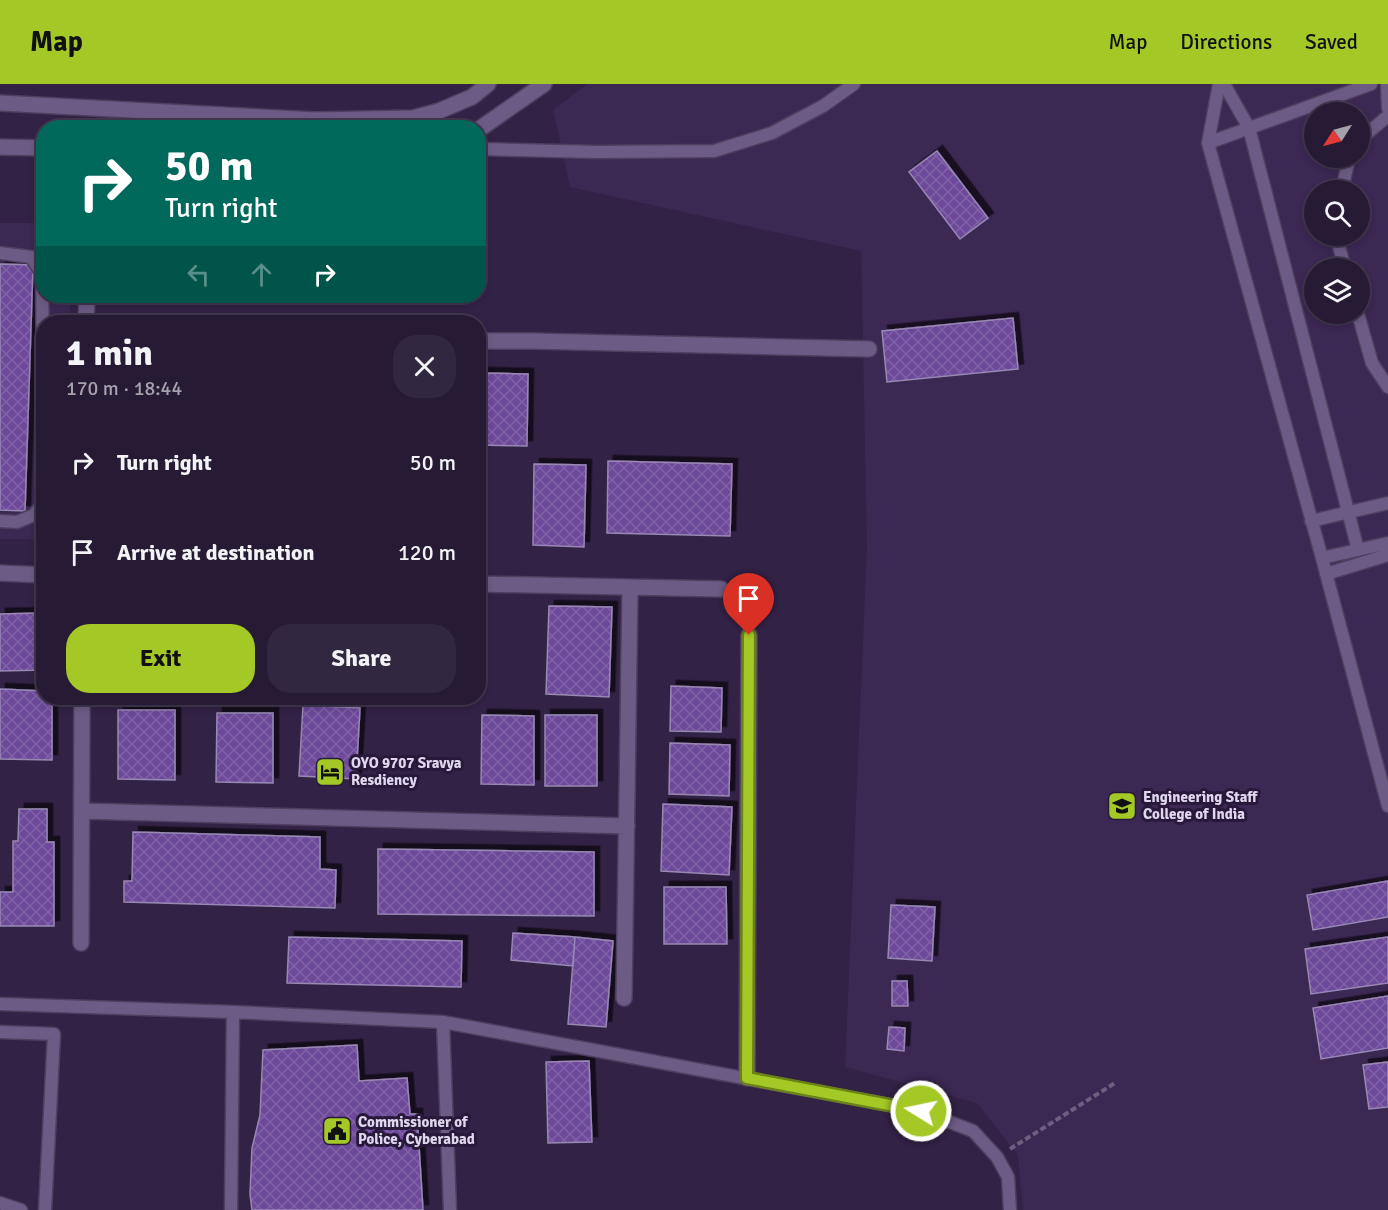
<!DOCTYPE html>
<meta charset="utf-8">
<style>
body{margin:0;font-family:Signika,sans-serif;background:#322740;color:#f1f3f6;height:100vh;display:flex;flex-direction:column;font-size:22px;white-space:nowrap}
*{box-sizing:border-box;margin:0}
p{font-size:20px;color:#a4a1ac}
.icon{flex:none;width:33px;height:33px;fill:none;stroke:currentColor;stroke-width:2;stroke-linecap:round;stroke-linejoin:round}
.map{position:relative;flex:1;overflow:hidden}
.drawer{position:absolute;left:36px;top:231px;width:450px;height:390px;display:flex;flex-direction:column;background:#261a34;border-radius:24px;box-shadow:0 3px 9px #0003,0 0 0 2px #42384f}
.drawer>*{flex:none}
.top-card{position:absolute;left:36px;top:36px;width:450px;height:183px;border-radius:24px;box-shadow:0 3px 9px #0003,0 0 0 2px #42384f;background:#00695c;color:#fff;overflow:hidden}
.needle{width:39px;rotate:234deg}
.buttons{position:absolute;left:1304px;top:18px;display:grid;gap:12px}
.buttons a{display:grid;place-items:center;width:66px;height:66px;border-radius:50%;background:#261a34;box-shadow:0 3px 9px #0003,0 0 0 2px #42384f;font-size:30px}
.pin{position:absolute;display:grid;place-items:center;width:51px;height:51px;color:#fff;margin:-62px -26px;border-radius:50% 50% 50% 0;rotate:-45deg;box-shadow:0 0 6px #0007}
.pin .icon{rotate:45deg}
.me{position:absolute;width:66px;margin:-33px;rotate:280deg;stroke-linejoin:round;filter:drop-shadow(0 0 4px #0008)}
.turn{display:flex;align-items:center;gap:21px;height:126px;padding:0 30px;font-size:27px}
.turn .icon{width:78px;height:78px;stroke-width:2.5}
.turn b{display:block;font-size:42px;line-height:51px}
.lanes{display:flex;align-items:center;height:57px;padding:0 30px;background:#0003;justify-content:center;gap:30px;direction:ltr}
.lanes .off{opacity:.35}
.round{display:grid;place-items:center;flex:none;width:63px;height:63px;border-radius:24px;background:#322740}
.summary{display:flex;align-items:center;justify-content:space-between;height:102px;padding:0 30px}
h1{font-size:36px;font-weight:700;line-height:45px}
.primary-button{display:flex;gap:12px;margin-top:auto;padding:12px 30px}
.primary-button a{flex:1;height:69px;border-radius:24px;background:#a4c825;color:#111;font-size:24px;font-weight:700;line-height:69px;text-align:center}
.primary-button a+a{background:#322740;color:#f1f3f6}
ul{padding:0;list-style:none}
li{display:flex;align-items:center;gap:18px;height:90px;padding:0 30px}
li div{flex:1}
li b{display:block;font-size:22px}
li em{font-style:normal}
header{display:flex;align-items:center;gap:36px;box-sizing:border-box;height:84px;padding:0 30px;background:#a4c825;color:#111}
header strong{font-size:28px}
nav{display:flex;gap:33px;margin-inline-start:auto;font-size:21px}
.map>svg:first-child{display:block}
.built{fill:#3b2853;fill-rule:evenodd}
.building{fill:url(#building-cross-hatch);stroke:#9888b3;stroke-width:1.5;filter:url(#shadow)}
.lines{fill:none;stroke-linecap:round;stroke-linejoin:round}
.service-casing{stroke:#4d3f5e;stroke-width:15}
.minor-casing{stroke:#4d3f5e;stroke-width:18}
.tertiary-casing{stroke:#4d3f5e;stroke-width:18}
.path{stroke:#6d5f7f;stroke-width:4;stroke-dasharray:6 3;stroke-linecap:butt}
.service{stroke:#6c5c85;stroke-width:12}
.minor{stroke:#6c5c85;stroke-width:15}
.tertiary{stroke:#6c5c85;stroke-width:15}
.route-casing{stroke:#6b8218;stroke-width:15}
.route{stroke:#a4c825;stroke-width:10}
.labels{text-anchor:middle;stroke-width:6;stroke-linejoin:round;paint-order:stroke}
.poi-label{font-size:15px;font-weight:bold;fill:#e0d7ee;stroke:#28193b;text-anchor:start}
</style>
<header>
<strong>Map</strong>
<nav><a>Map</a><a>Directions</a><a>Saved</a></nav>
</header>
<div class="map">
<svg width="1388" height="1126" viewBox="0 0 1388 1126">
<defs>
<pattern id="building-cross-hatch" width="8" height="8" patternUnits="userSpaceOnUse" patternTransform="scale(1.5)"><rect width="8" height="8" fill="#6c4899"/><path d="M0 0l8 8M0 8l8-8" fill="none" stroke="#8162a8"/></pattern>
<filter id="shadow"><feDropShadow dx="5.5" dy="-5.5" stdDeviation="0" flood-color="#0009"/></filter>
</defs>
<rect width="100%" height="100%" fill="#322246"/>
<!-- built -->
<path class="built" d="M587,0h801v1126h-365l-5,-55 -41,-52 -132,-36 22,-521 -6,-295 -291,-64 -17,-77zM1314,28h45v46h-45zM1314,106h45v46h-45zM1314,184h45v46h-45z
M0,139h43l1,73h26v26h-26l-1,217h-43z"/>
<!-- building -->
<path class="building" d="M937,67l51,67 -28,21 -51,-67z
M0,180l33,1 -8,246 -25,-1z
M1013,234l5,51 -131,13 -5,-51z
M482,289l46,1 -1,72 -47,-1z
M608,377l124,3 -2,72 -123,-3z
M534,380l52,1 -2,82 -51,-2z
M549,522l63,1 -3,90 -63,-3z
M44,529v57l-44,1v-57z
M671,602l51,2 -1,44 -51,-1z
M0,605l44,2v7h8v62l-52,-1z
M303,621l57,3 -4,71 -57,-3z
M118,626h57v70l-57,-1z
M217,629h56v70l-57,-1z
M482,631l52,1v69l-53,-1z
M545,631h52v71h-52z
M670,659l60,2 -1,51 -60,-2z
M663,720l69,3 -3,68 -68,-4z
M19,725h28v33h7v84h-54v-34h13v-51h5z
M133,748l187,5v32l16,1 -1,38 -211,-6v-21h8z
M378,765l216,3v64l-216,-2z
M1388,797v36l-75,13 -6,-35z
M664,803h62l1,57h-63z
M891,821l44,2 -3,54 -44,-3z
M513,849l62,4 -2,29 -62,-6z
M289,853l173,4 -1,46 -174,-4z
M575,853l38,4 -7,86 -38,-3z
M1388,853v46l-77,11 -6,-45z
M892,897h15l1,25h-16z
M1388,912v52l-67,11 -8,-51z
M889,943l16,1 -1,23 -17,-2z
M357,961l2,36 48,-3 3,36h7l6,96h-171l-2,-16 2,-46 8,-33 3,-65z
M589,977l3,81 -44,1 -2,-81z
M1388,978v45l-19,2 -6,-44z"/>
<g class="lines">
<!-- service casing -->
<g class="service-casing">
<path id="service" d="M1219,0l-11,59 114,415 66,248
M1224,0l25,44 109,422
M1387,0l1,24
M1359,56l29,-24
M1208,59l163,-59
M478,65l118,3 118,-1 58,-18 51,-27 31,-22
M1342,106l7,-32
M1336,152l9,32
M0,169l31,4 11,17 2,183
M1358,230l14,49 16,24
M0,437l17,1 17,-7 10,-13
M1311,437l77,-18
M1322,474l66,-15
M1326,490l62,-19
M0,920l233,8 210,10 478,89 52,20 24,26 11,20 2,33
M443,938l7,188
M0,948l54,2 -9,176
M0,1119l21,7
M231,1126l2,-198"/>
</g>
<!-- minor casing -->
<g class="minor-casing">
<path id="minor" d="M86,238l1,-26
M478,257h54l337,8
M0,489l44,2
M478,500l243,5
M82,727l545,15
M81,859l1,-245
M624,914l6,-410
M747,994l2,-443"/>
</g>
<!-- tertiary casing -->
<g class="tertiary-casing">
<path id="tertiary" d="M0,19l316,17 97,-2 26,-7 33,-14 16,-13
M478,46l66,-46
M0,63l44,1"/>
</g>
<!-- path -->
<path class="path" d="M1010,1065l105,-66"/>
<!-- service -->
<use href="#service" class="service"/>
<!-- minor -->
<use href="#minor" class="minor"/>
<!-- tertiary -->
<use href="#tertiary" class="tertiary"/>
</g>
<g class="lines">
<!-- route casing -->
<g class="route-casing">
<path id="route" d="M749,551l-2,443 174,33"/>
</g>
<!-- route -->
<use href="#route" class="route"/>
</g>
<!-- icons -->
<defs>
<g id="hotel-square" transform="scale(1.5)"><rect x="-9" y="-9" width="18" height="18" rx="4" fill="#a4c825" stroke="#28193b"/><path d="M-6-4.5h1.5V1H6V5H4.5V3h-9V5H-6ZM-4 0a1.8 1.8 0 1 1 3.6 0ZM.5 0V-2.5h3Q6-2.5 6 0Z" fill="#111"/></g>
<g id="university-square" transform="scale(1.5)"><rect x="-9" y="-9" width="18" height="18" rx="4" fill="#a4c825" stroke="#28193b"/><path d="M0-5L7-2L0 1L-7-2ZM-4 1L0 2.5L4 1V4Q0 6-4 4Z" fill="#111"/></g>
<g id="civic-square" transform="scale(1.5)"><rect x="-9" y="-9" width="18" height="18" rx="4" fill="#a4c825" stroke="#28193b"/><path d="M-.6-6.5H3V-4.5H.6V-3L4-1V1h2V6H-6V1h2V-1L-.6-3ZM-1.2 2.5V6h2.4V2.5Z" fill="#111"/></g>
</defs>
<g fill-rule="evenodd">
<use href="#hotel-square" x="330" y="688"/>
<use href="#university-square" x="1122" y="722"/>
<use href="#civic-square" x="337" y="1047"/>
</g>
<g class="labels">
<!-- poi labels -->
<g class="poi-label">
<text x="351" y="684">OYO 9707 Sravya<tspan x="351" dy="17">Resdiency</tspan></text>
<text x="1143" y="718">Engineering Staff<tspan x="1143" dy="17">College of India</tspan></text>
<text x="358" y="1043">Commissioner of<tspan x="358" dy="17">Police, Cyberabad</tspan></text>
</g>
</g>
</svg>
<div class="buttons">
<a><svg class="needle" viewBox="-14 -14 28 28"><path d="M0-13l5 13h-10z" fill="#e53935"/><path d="M0 13l5-13h-10z" fill="#a4a1ac"/></svg></a>
<a><svg class="icon" aria-label="search" viewBox="0 0 24 24"><circle cx="10" cy="10" r="6"/><path d="M15 15l6 6"/></svg></a>
<a><svg class="icon" aria-label="layers" viewBox="0 0 24 24"><path d="M12 4l9 5-9 5-9-5zM3 14l9 5 9-5"/></svg></a>
</div>
<div class="pin" style="left:749px;top:551px;background:#d93025"><svg class="icon" aria-label="arrive" viewBox="0 0 24 24"><path d="M6 21V4h12l-3 4 3 4H6"/></svg></div>
<svg class="me" style="left:921px;top:1027px" viewBox="-20 -20 40 40"><circle r="17" fill="#a4c825" stroke="#fff" stroke-width="3"/><path d="M0-11L8 9 0 5-8 9z" fill="#fff"/></svg>
<div class="top-card">
<div class="turn"><svg class="icon" aria-label="right" viewBox="0 0 24 24"><path d="M7 20v-9h11M14 6l5 5-5 5"/></svg><div><b>50 m</b>Turn right</div></div>
<div class="lanes"><svg class="icon off" aria-label="left" viewBox="0 0 24 24"><path d="M17 20v-9H6M10 6l-5 5 5 5"/></svg><svg class="icon off" aria-label="ahead" viewBox="0 0 24 24"><path d="M12 20V5M6 11l6-6 6 6"/></svg><svg class="icon" aria-label="right" viewBox="0 0 24 24"><path d="M7 20v-9h11M14 6l5 5-5 5"/></svg></div>
</div>
<section class="drawer">
<div class="summary"><div><h1>1 min</h1><p>170 m · 18:44</p></div><a class="round"><svg class="icon" aria-label="close" viewBox="0 0 24 24"><path d="M6 6l12 12M18 6L6 18"/></svg></a></div>
<ul>
<li><svg class="icon" aria-label="right" viewBox="0 0 24 24"><path d="M7 20v-9h11M14 6l5 5-5 5"/></svg><div><b>Turn right</b></div><em>50 m</em></li>
<li><svg class="icon" aria-label="arrive" viewBox="0 0 24 24"><path d="M6 21V4h12l-3 4 3 4H6"/></svg><div><b>Arrive at destination</b></div><em>120 m</em></li>
</ul>
<div class="primary-button"><a>Exit</a><a>Share</a></div>
</section>
</div>
